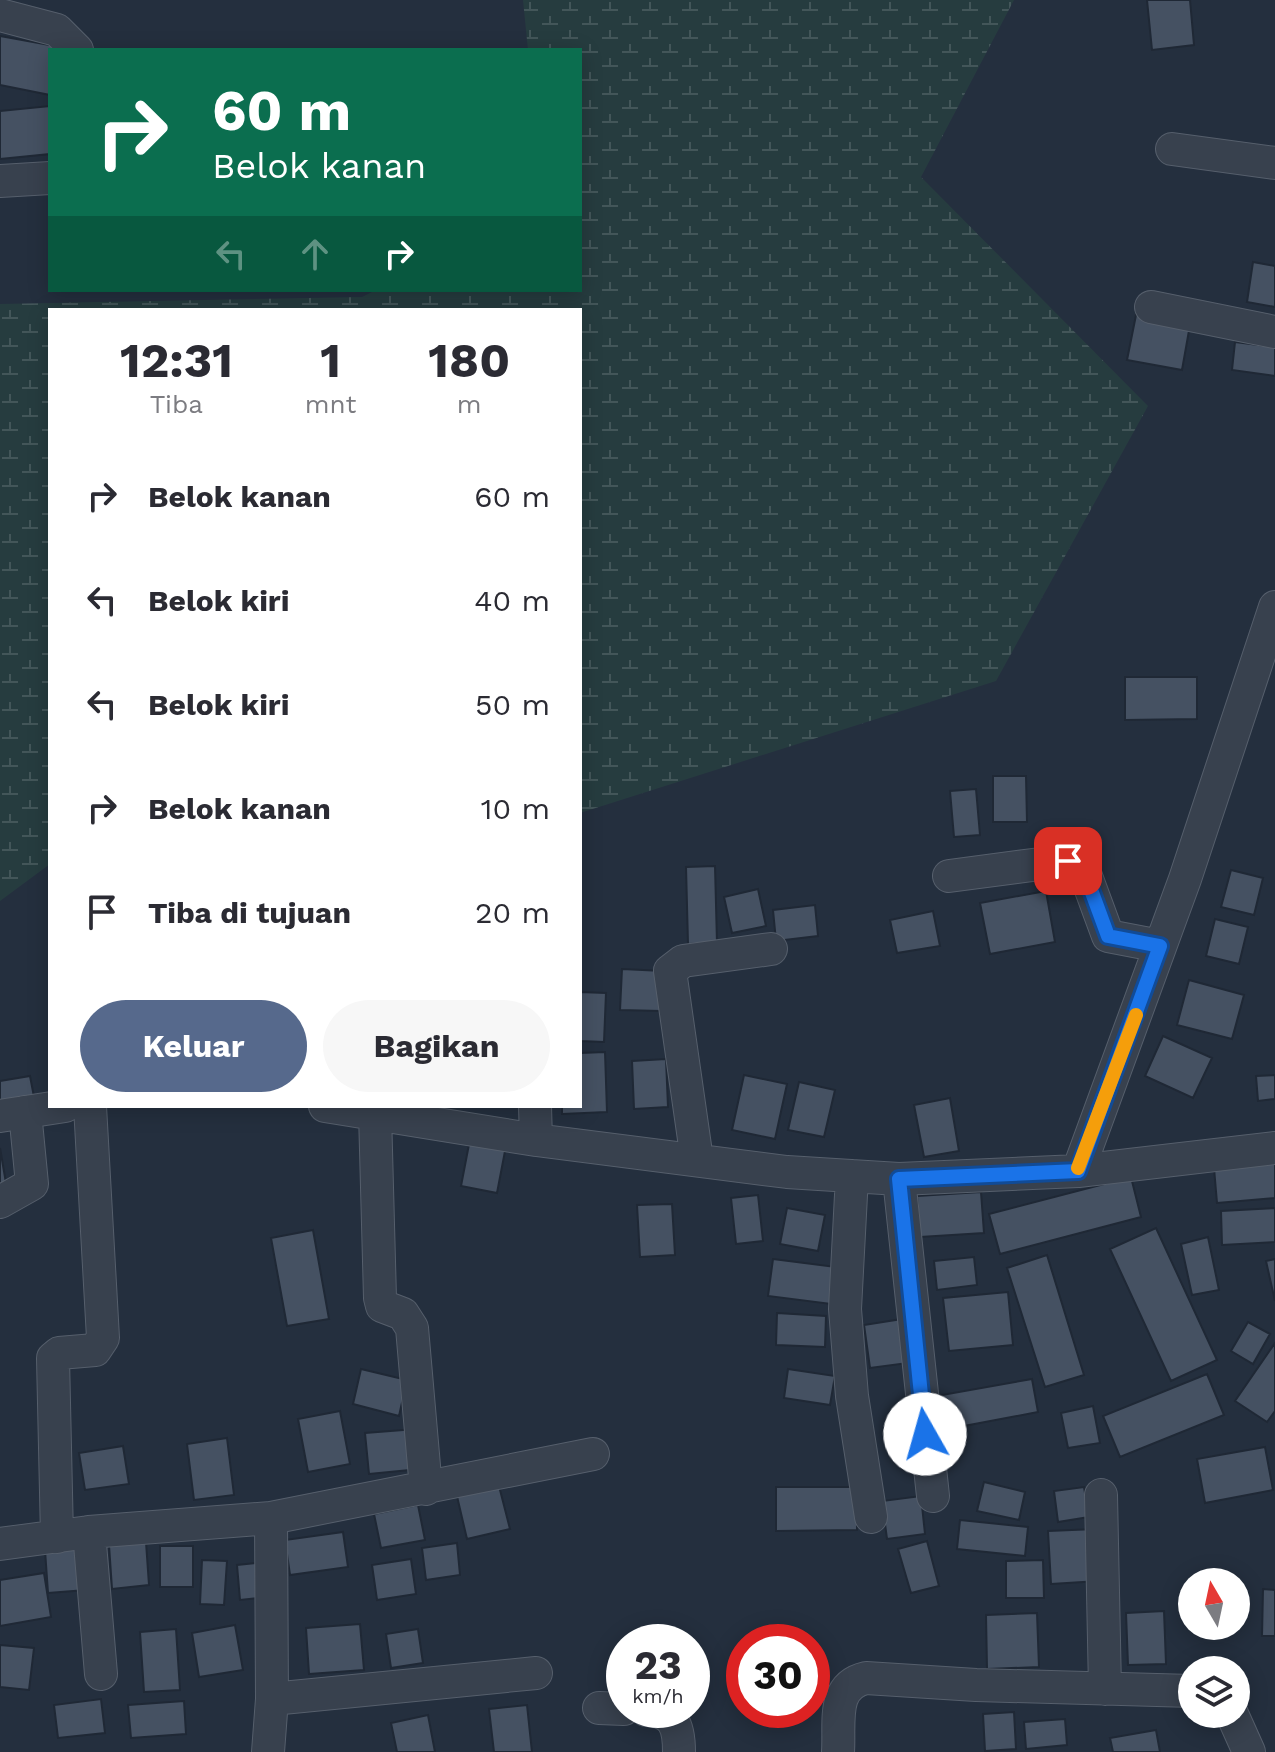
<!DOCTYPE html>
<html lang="id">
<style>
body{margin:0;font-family:"Work Sans",sans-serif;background:#f7f7f7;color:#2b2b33;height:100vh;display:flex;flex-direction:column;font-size:30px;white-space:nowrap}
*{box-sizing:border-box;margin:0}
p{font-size:26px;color:#7c7c81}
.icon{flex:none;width:44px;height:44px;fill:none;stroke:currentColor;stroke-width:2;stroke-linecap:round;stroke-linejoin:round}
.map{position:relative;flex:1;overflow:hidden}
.details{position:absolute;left:48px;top:308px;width:534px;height:800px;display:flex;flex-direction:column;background:#fff;border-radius:0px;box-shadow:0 4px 20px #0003}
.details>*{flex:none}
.hud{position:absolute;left:48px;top:48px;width:534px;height:244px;border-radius:0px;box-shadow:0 4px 20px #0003;background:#0b6e4f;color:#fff;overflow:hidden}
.needle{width:52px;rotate:351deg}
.controls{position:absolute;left:1178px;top:1568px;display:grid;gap:16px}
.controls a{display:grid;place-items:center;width:72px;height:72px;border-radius:50%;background:#fff;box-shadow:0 4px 20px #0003;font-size:40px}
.speed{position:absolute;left:606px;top:1624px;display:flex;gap:16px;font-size:40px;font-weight:700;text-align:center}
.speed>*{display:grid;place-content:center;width:104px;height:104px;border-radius:50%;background:#fff;box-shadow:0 4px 20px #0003;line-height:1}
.speed small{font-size:20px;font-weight:400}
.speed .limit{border:12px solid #d22;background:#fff;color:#111}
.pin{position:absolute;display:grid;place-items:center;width:68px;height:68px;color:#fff;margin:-34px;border-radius:16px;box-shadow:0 4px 12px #0006}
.me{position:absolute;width:88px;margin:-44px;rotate:353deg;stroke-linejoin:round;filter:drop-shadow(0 0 6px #0008)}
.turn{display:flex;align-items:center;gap:28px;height:168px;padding:0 32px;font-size:36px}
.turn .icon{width:104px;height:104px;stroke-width:2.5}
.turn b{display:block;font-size:56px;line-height:68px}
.lanes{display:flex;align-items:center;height:76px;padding:0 32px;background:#0003;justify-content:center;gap:40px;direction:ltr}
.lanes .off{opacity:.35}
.eta{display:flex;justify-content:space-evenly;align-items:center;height:136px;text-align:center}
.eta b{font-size:48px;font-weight:700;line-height:56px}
.cta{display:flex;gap:16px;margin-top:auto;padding:16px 32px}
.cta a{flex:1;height:92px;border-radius:48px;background:#56698c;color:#fff;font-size:32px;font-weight:700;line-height:92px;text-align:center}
.cta a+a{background:#f7f7f7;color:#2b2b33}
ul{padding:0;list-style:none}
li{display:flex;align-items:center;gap:24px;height:104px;padding:0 32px}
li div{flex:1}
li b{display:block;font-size:30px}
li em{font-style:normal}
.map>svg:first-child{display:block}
.wetland{fill:url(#wetland-marsh)}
.building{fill:#455162;stroke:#1f2835;stroke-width:2}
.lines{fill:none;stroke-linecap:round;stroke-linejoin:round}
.street-casing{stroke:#565f6c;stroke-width:34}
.street{stroke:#38414e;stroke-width:32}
.route-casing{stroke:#114b97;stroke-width:20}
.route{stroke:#1a73e8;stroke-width:14}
.slow{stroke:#f59e0b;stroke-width:14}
</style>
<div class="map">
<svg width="1275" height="1752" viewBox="0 0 1275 1752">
<defs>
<pattern id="wetland-marsh" width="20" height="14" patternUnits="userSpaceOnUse" patternTransform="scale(2)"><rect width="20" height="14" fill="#263c3f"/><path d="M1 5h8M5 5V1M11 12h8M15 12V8" fill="none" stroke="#435659"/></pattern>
</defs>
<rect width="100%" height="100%" fill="#242f3e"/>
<!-- wetland -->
<path class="wetland" d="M523,0h491l-93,177 227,229 -152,275 -416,132v-503h-530v554l-50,37v-597l362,-7 14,-7h204v-240h-52z"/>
<!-- building -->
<path class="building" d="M1147,0h43l4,45 -42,5z
M0,36l66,12 -16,2v45l-50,-10z
M50,106v48l-50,5v-48z
M1253,262l22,4v41l-28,-5z
M1136,315l54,10 -8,45 -55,-10z
M1235,342l40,5v29l-43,-6z
M1125,677h72v42l-72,1z
M993,776h33l1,46h-34z
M976,789l4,46 -26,2 -4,-46z
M715,866l2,77 -29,1 -2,-77z
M1231,870l32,8 -9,37 -33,-8z
M758,889l8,37 -34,7 -8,-36z
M1046,891l9,51 -65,12 -10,-51z
M815,905l3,31 -42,5 -3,-31z
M933,911l7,35 -43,7 -7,-33z
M1215,919l33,8 -9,37 -33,-8z
M622,969l41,2 -2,40 -41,-1z
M1189,980l55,15 -12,44 -55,-14z
M580,992l26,1 -2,49 -24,-1z
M1163,1036l49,22 -19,40 -48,-22z
M605,1052l2,60 -45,2v-8h18v-53z
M666,1059l2,48 -34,2 -2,-48z
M744,1075l43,9 -12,55 -43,-9z
M1275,1075v24l-17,2 -2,-25z
M30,1076l5,26 -35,6v-27z
M799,1082l36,8 -11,47 -36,-7z
M950,1098l9,53 -35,6 -10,-52z
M470,1139l36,7 -9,47 -36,-7z
M0,1148l6,35 -6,1z
M1275,1163v35l-58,5 -3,-35z
M1131,1177l10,40 -141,37 -11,-40z
M981,1192l3,41 -64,4 -3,-41z
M758,1195l5,46 -27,3 -5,-46z
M672,1204l3,51 -35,2 -3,-52z
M787,1208l38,7 -7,36 -38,-7z
M1275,1208v34l-53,3 -1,-34z
M1156,1228l61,132 -46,21 -61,-132z
M313,1230l16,89 -42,7 -16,-88z
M1208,1237l11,53 -27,5 -11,-51z
M1047,1255l37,120 -39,12 -38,-119z
M974,1257l3,28 -40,5 -3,-29z
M773,1259l63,8 -5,37 -63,-8z
M1275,1259v42l-9,-40z
M1008,1292l5,53 -64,6 -6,-53z
M777,1313l49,3 -1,31 -49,-2z
M902,1319l6,44 -38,5 -6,-43z
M1248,1322l22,12 -17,30 -22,-13z
M1275,1343v68l-8,11 -32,-21z
M361,1369l46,11 -8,36 -46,-12z
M788,1369l47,7 -5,29 -46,-7z
M1207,1374l17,41 -104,42 -17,-41z
M1032,1379l6,33 -90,17 -6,-34z
M1093,1406l7,37 -32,5 -7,-35z
M340,1411l10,53 -42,8 -10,-53z
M416,1429l4,40 -51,5 -4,-41z
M227,1438l7,57 -40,5 -7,-56z
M123,1446l6,38 -44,6 -6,-37z
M1265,1447l8,43 -68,13 -8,-44z
M498,1482l12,47 -43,10 -11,-47z
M984,1482l41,10 -6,28 -42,-9z
M776,1487h81v43l-81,1z
M1084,1487l5,30 -31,5 -4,-31z
M921,1496l4,38 -38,5 -5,-38z
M418,1505l7,35 -44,8 -7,-34z
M960,1520l68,7 -3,29 -68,-7z
M1096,1529l3,52 -48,3 -3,-53z
M343,1532l5,35 -58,8 -5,-35z
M927,1541l12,45 -28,7 -13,-44z
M146,1542l3,43 -37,4 -3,-44z
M457,1543l3,32 -34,5 -4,-32z
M160,1546h33v41h-33z
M83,1547l3,43 -38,3 -3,-43z
M411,1559l5,35 -39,6 -5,-35z
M202,1560l25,1 -3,44 -24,-1z
M1043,1560l1,38h-38v-37z
M265,1562l3,35 -28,3 -3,-35z
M44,1573l7,44 -51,9v-46z
M1263,1589l12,1v46h-13z
M1164,1611l2,53 -38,1 -2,-52z
M1037,1613l2,54 -52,2 -1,-54z
M360,1624l4,46 -55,4 -3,-46z
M235,1625l8,45 -44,7 -7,-44z
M176,1629l4,61 -36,2 -4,-60z
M418,1629l5,34 -32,5 -5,-34z
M0,1645l34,3 -5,42 -29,-3z
M101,1699l4,34 -47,5 -4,-33z
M184,1701l2,33 -55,4 -3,-33z
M527,1705l5,47h-38l-5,-43z
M1014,1712l2,37 -31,2 -2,-37z
M428,1715l7,37h-38l-6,-29z
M1065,1719l2,26 -41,4 -2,-27z
M1156,1730l4,22h-47l-3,-14z"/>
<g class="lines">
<!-- street casing -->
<g class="street-casing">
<path id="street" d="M0,15l57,15 20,20
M1172,149l103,14
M0,181l50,-3
M1151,307l124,25
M949,876l99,-13h28l7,5 25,68 52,10
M325,1106l211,34 251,32 112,7 179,-8 197,-23
M535,1106l1,34
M375,1113l5,185 2,8 21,8 9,14 14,161
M0,1116l65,-10
M697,1160l-27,-189 13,-10 88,-12
M1078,1171l107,-292 90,-272
M852,1176l-7,133 7,87 19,121
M899,1179l34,317
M0,1202l32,-18 -7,-72
M1101,1495l4,194
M89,1532l12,142
M57,1537l-4,-179 6,-5 36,-3 8,-12 -13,-232
M0,1544l89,-12 182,-14 322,-64
M272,1699l264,-26
M599,1708l25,1
M646,1710c28,1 33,16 33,42
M1232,1714l17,38
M268,1752l4,-53 -1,-181
M838,1752c2,-30 -7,-66 28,-74l110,7 216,6"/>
</g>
<!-- street -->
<use href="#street" class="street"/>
</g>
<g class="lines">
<!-- route casing -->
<g class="route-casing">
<path id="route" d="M925,1434l-26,-255 179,-8 82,-225 -52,-10 -25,-68 -15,-7"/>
</g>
<!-- route -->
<use href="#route" class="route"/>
<!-- slow -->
<path class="slow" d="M1078,1168l58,-153"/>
</g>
</svg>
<div class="controls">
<a><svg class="needle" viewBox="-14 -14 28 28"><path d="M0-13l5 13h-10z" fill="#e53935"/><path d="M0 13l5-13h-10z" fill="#7c7c81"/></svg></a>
<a><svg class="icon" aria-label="layers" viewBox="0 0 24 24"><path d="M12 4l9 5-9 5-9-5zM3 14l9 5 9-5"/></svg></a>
</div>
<div class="speed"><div>23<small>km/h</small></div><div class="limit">30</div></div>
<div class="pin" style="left:1068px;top:861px;background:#d93025"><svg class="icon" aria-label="arrive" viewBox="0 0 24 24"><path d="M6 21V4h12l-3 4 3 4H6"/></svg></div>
<svg class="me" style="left:925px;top:1434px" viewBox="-20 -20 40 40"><circle r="19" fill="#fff"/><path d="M0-13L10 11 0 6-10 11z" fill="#1a73e8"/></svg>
<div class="hud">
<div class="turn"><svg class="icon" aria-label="right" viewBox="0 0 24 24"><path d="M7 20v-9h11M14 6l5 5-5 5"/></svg><div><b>60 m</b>Belok kanan</div></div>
<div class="lanes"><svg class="icon off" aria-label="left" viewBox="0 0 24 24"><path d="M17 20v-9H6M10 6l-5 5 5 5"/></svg><svg class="icon off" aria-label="ahead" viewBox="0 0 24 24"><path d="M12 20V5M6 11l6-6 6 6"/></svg><svg class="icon" aria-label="right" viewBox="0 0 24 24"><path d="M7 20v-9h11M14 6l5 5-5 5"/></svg></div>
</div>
<section class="details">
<div class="eta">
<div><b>12:31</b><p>Tiba</p></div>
<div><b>1</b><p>mnt</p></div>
<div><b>180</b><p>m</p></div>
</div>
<ul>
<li><svg class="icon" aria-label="right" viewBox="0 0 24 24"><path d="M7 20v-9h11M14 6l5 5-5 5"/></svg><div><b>Belok kanan</b></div><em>60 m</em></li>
<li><svg class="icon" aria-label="left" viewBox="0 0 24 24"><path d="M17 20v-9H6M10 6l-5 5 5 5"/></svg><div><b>Belok kiri</b></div><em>40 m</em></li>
<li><svg class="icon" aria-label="left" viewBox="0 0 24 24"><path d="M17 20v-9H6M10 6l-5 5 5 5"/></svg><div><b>Belok kiri</b></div><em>50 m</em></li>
<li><svg class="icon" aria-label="right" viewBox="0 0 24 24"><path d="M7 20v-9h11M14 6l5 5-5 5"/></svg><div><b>Belok kanan</b></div><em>10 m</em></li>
<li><svg class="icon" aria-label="arrive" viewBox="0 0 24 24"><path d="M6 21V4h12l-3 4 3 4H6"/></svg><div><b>Tiba di tujuan</b></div><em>20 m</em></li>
</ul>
<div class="cta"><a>Keluar</a><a>Bagikan</a></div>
</section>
</div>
